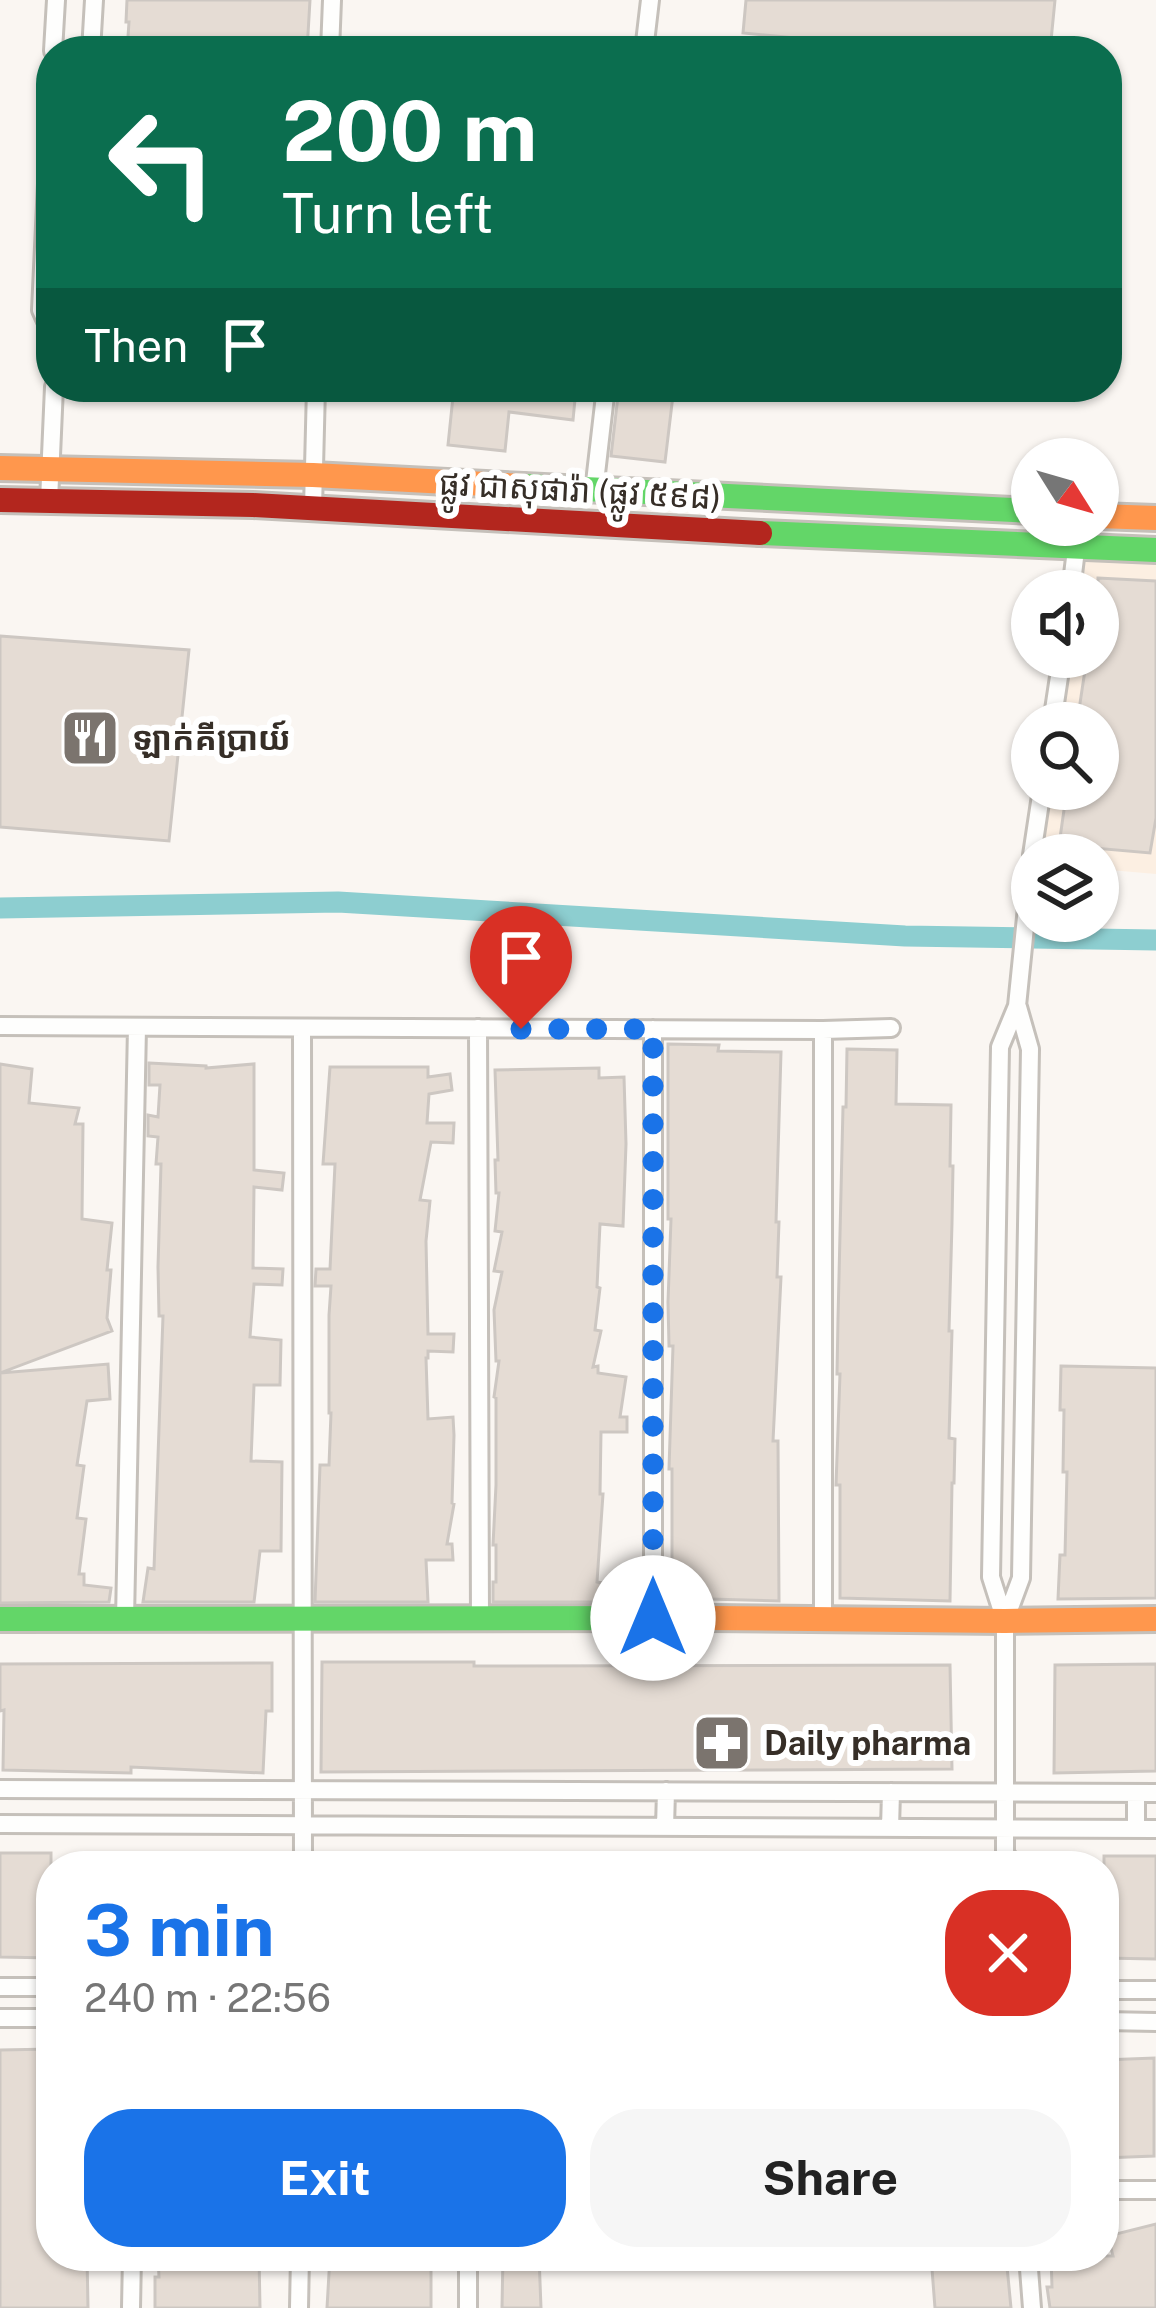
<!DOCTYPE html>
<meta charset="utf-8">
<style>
body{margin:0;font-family:"Public Sans","Noto Sans Khmer",sans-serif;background:#f6f6f6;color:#222;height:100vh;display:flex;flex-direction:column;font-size:45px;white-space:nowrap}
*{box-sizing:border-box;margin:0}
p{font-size:39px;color:#767676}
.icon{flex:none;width:66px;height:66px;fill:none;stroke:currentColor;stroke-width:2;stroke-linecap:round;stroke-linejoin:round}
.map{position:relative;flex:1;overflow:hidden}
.drawer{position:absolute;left:36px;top:1851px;width:1083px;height:420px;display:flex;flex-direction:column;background:#fff;border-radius:48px;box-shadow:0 3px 9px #0004}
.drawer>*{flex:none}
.hud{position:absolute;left:36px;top:36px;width:1086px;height:366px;border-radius:48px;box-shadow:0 3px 9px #0004;background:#0b6e4f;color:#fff;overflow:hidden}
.needle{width:78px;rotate:127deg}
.buttons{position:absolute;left:1011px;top:438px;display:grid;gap:24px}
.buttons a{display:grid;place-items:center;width:108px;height:108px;border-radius:50%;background:#fff;box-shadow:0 3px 9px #0004;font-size:60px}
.pin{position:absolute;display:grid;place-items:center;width:102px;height:102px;color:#fff;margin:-123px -51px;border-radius:50% 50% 50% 0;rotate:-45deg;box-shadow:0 0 12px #0007}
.pin .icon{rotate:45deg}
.me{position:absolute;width:132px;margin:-66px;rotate:0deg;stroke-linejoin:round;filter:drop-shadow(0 0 9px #0008)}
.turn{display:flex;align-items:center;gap:42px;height:252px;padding:0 48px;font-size:54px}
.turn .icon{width:156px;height:156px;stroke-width:2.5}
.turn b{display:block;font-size:84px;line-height:102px}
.then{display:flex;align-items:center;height:114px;padding:0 48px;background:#0003;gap:24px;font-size:45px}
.round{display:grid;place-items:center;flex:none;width:126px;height:126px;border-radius:48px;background:#f6f6f6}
.head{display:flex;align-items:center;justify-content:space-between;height:204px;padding:0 48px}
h1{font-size:72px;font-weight:700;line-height:90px;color:#1a73e8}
.cta{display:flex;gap:24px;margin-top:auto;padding:24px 48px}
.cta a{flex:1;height:138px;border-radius:48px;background:#1a73e8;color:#fff;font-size:48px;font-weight:700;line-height:138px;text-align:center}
.cta a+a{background:#f6f6f6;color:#222}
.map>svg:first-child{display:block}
.built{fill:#fcefe2}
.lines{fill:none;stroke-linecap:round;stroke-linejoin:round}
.canal{stroke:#8dced0;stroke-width:21}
.building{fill:#e5dcd4;stroke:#cdc7c2;stroke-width:3}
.street-casing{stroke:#c5c0ba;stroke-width:22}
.fast-casing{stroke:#c5c0ba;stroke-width:30}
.slow-casing{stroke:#c5c0ba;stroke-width:30}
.jam-casing{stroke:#c5c0ba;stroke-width:30}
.street{stroke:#fefefd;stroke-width:16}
.fast{stroke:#63d668;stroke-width:24}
.slow{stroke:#ff974d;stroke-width:24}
.jam{stroke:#b3261e;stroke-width:24}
.route{stroke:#1a73e8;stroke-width:21;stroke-dasharray:0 37.8}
.labels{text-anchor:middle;stroke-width:12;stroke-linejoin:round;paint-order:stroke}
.street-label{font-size:33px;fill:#362e27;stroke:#fff}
.poi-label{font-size:33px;font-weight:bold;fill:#362e27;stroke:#fff;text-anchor:start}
</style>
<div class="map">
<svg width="1156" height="2308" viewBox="0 0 1156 2308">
<rect width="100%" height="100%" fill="#faf6f2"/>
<!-- built -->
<path class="built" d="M1081,557l75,4v313l-58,-5v-14h-61l9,-66h52v-66h-42l10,-66h32v-66h-22z"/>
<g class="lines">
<!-- canal -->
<path class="canal" d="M0,908l338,-6 567,34 251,4"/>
</g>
<!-- building -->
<path class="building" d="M127,0h183l-3,51h-180l2,-29h-3z
M746,0h309l-5,51h-119l-188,-18z
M454,387l122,2 -3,31 -64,-8 -4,39 -57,-6z
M619,387h55l-9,75 -54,-6z
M1098,578l58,3v237l-6,35 -91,-8 8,-56h31v-66h-21l10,-66h11z
M0,636l189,14 -20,191 -169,-14z
M668,1044l51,1 -1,6 63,1 -5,170h3l-2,55h4l-8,164h5l1,160 -107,-3v-129h-3l4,-123h-4l-1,-44 3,-83h-3z
M847,1049l50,1 -1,54 55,1 -1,61h3l-1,57 -3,108h3l-3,107 6,1 -1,44h-2l-2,118 -110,-3v-113h-4l4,-111h-3l1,-55 5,-212h3z
M149,1063l57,3v2l48,-4v106l30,3 -2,17 -28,-3 -1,81 30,1 -1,16 -28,-1 -4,53 31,3 -1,45h-26l-3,76 31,1 -1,89h-21l-6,51h-111l5,-34 6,1 9,-253h-4l-1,-49 3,-103h-5l2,-27 -10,-1v-21l10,2 2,-32h-11z
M0,1064l32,5 -3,34 50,5 -4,16h8l-1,95 30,4 -5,47h4l-4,48 5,13 -112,42z
M330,1067h98v10l22,-3 2,16 -23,4 -2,29h27l-1,20 -22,-1 -11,58 10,1 -4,40 2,93h26l-1,18 -25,-1v7h-2l2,61 25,-2 1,18 -2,68 2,1 -7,40h5l1,16h-27l2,42h-113l5,-137h9l2,-52h-2v-98l2,-29h-16l1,-17h14l5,-105h-12z
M599,1068v10l25,-1 2,67 -3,82 -23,-2 -3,63 3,1 -5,42 6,1 -8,36 5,-1v7l28,4 -6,40h7v15h-26l-1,62h3l-6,88 6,1 -2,19h-108v-20h3v-37h-3l3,-60v-87l-2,-1 5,-36h-3l-2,-51 8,-38 -8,-1 8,-39 -7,-1 4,-38h-3l-1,-33h3l-3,-90z
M108,1364l2,35 -23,2 -10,64 7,1 -7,52 9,1 -7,55h5v11l27,3 -2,14 -109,1v-230z
M1061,1366l95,2v230l-98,1 2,-44h5l2,-83h-4l1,-62h-4z
M322,1662h152v4l476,-1 2,104 -631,3z
M272,1663v48h-6l-3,62 -132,-6v6l-128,-3 1,-60 -4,1v-47z
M1156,1664v107l-102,2 1,-108z
M0,1853h51v105l-51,-1z
M1104,1856h52v103l-52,-1z
M51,2049v207h36l1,52h-88v-258z
M1154,2058v98l-50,2v-98z
M1156,2224v84h-106l-3,-21h5l-1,-31h62l-5,-20z
M158,2256h101l1,52h-105v-31h4z
M330,2256h101v52h-104z
M503,2256h36l2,52h-39z
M931,2256h75l5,52h-76z"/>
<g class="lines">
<!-- street casing -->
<g class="street-casing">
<path id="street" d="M53,51l3,-51
M91,51l3,-51
M330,51l2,-51
M644,51l6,-51
M51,100l-10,210 10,22
M594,491l12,-104
M49,501l5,-114
M313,508l3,-121
M1071,591l8,-66
M1052,723l10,-66
M1032,855l10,-66
M0,1026l823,4 68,-2
M302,1028l1,838
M478,1028l2,591
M653,1029v590
M823,1618v-588
M125,1619l12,-592
M1005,1621l16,-43 9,-529 -12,-42
M0,1789l1156,4
M1136,1793v36
M0,1824l1156,5
M665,1827l1,-36
M890,1828l1,-36
M1005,1853v-232l-14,-44 9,-530 17,-41 15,-148
M999,1866l6,-13 9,13
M0,1987h51
M1104,1990h52
M0,2018h51
M1104,2021l52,1
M1104,2190h52
M468,2256v52
M1028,2256l4,52
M131,2308l1,-52
M299,2308l1,-52"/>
</g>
<!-- fast casing -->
<g class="fast-casing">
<path id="fast" d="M523,486l509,25
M760,533l396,17
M0,1619l710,-1"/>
</g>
<!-- slow casing -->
<g class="slow-casing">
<path id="slow" d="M0,468l313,7 210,11
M1098,516l58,2
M710,1618l295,3 151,-2"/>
</g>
<!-- jam casing -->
<g class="jam-casing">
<path id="jam" d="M0,500l253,5 507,28"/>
</g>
<!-- street -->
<use href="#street" class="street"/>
<!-- fast -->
<use href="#fast" class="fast"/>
<!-- slow -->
<use href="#slow" class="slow"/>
<!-- jam -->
<use href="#jam" class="jam"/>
</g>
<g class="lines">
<!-- route -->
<path class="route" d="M521,1029h132v589"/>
</g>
<!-- icons -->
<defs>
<g id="restaurant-square" transform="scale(3)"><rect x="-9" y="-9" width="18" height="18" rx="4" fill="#7b746e" stroke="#fff"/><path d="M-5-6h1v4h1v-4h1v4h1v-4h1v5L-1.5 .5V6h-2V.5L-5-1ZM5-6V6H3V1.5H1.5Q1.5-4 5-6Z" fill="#fff"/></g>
<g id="pharmacy-square" transform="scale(3)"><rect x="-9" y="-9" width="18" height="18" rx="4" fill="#7b746e" stroke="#fff"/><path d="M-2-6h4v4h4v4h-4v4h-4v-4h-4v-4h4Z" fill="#fff"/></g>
</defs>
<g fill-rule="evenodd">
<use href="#restaurant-square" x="90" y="738"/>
<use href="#pharmacy-square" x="722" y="1743"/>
</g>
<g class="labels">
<!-- street labels -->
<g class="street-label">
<text transform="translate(580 490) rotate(3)" y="12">ផ្លូវ ជាសុផារ៉ា (ផ្លូវ ៥៩៨)</text>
</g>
<!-- poi labels -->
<g class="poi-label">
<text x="132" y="750">ឡាក់គីប្រាយ៍</text>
<text x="764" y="1755">Daily pharma</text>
</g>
</g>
</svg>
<div class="buttons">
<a><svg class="needle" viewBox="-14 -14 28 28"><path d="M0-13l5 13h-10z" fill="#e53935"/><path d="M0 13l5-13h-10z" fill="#767676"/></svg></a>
<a><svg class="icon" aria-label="sound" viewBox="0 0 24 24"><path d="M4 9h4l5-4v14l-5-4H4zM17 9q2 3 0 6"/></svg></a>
<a><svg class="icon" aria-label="search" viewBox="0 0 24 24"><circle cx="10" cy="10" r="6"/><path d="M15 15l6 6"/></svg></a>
<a><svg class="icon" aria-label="layers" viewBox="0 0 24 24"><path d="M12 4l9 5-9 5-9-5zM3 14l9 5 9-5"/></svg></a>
</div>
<div class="pin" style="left:521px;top:1029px;background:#d93025"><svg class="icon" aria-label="arrive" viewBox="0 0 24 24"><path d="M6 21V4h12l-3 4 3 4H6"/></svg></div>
<svg class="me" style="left:653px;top:1618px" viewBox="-20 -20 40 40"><circle r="19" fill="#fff"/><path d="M0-13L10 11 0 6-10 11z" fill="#1a73e8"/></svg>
<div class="hud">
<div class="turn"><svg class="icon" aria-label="left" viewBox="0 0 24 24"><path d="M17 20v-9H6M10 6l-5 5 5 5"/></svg><div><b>200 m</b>Turn left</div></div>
<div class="then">Then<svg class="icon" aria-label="arrive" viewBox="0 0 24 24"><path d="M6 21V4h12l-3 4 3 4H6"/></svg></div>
</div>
<section class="drawer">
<div class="head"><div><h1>3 min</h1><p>240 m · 22:56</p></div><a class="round" style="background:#d93025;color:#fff"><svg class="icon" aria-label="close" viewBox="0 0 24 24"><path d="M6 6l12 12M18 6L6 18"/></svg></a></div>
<div class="cta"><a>Exit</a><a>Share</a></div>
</section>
</div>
